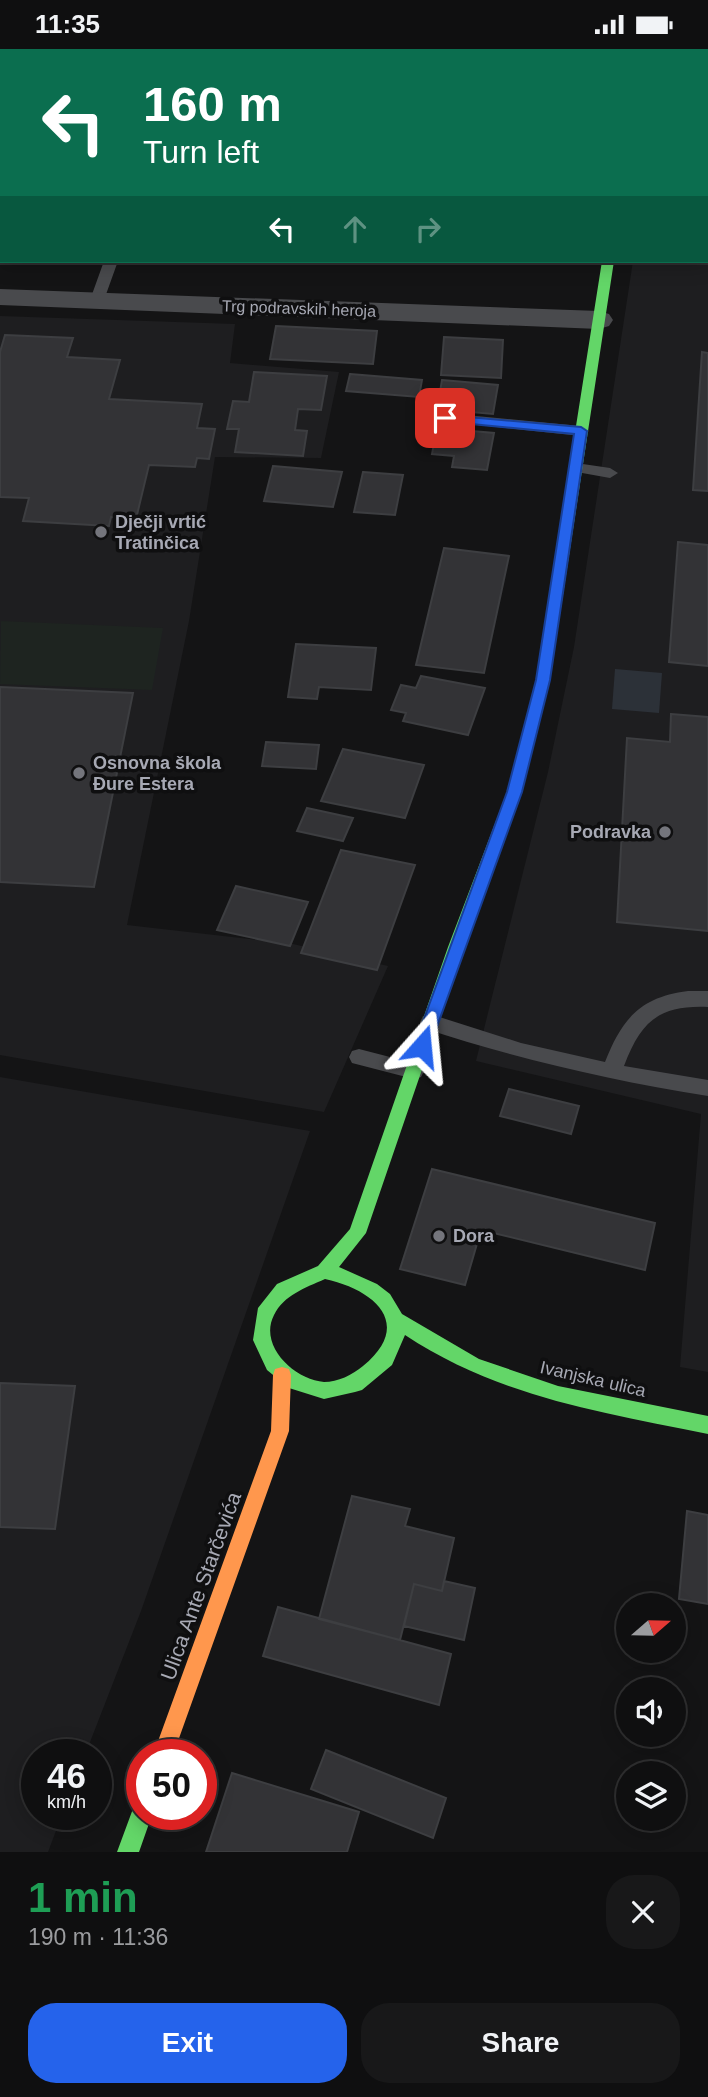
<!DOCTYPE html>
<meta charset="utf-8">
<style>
body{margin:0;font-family:Helvetica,sans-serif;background:#181819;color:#f1f3f6;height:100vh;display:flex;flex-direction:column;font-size:26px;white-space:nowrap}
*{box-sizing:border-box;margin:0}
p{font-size:23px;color:#9b9c9f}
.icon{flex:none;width:38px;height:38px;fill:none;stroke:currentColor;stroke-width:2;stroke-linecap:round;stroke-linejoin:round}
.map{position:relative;height:1803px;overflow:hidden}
.side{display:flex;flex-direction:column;background:#0f0f10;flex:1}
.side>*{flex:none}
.banner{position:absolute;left:0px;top:0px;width:709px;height:214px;box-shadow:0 4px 18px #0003,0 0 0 2px #2f2f30;background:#0b6e4f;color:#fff;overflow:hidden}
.needle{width:46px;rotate:70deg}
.buttons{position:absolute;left:616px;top:1544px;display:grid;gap:14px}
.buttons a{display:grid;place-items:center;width:70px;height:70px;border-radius:50%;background:#0f0f10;box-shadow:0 4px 18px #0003,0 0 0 2px #2f2f30;font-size:35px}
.speed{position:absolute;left:21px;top:1690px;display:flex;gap:14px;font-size:35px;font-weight:700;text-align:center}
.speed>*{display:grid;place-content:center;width:91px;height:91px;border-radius:50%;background:#0f0f10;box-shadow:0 4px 18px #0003,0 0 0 2px #2f2f30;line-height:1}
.speed small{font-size:18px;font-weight:400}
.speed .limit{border:10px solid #d22;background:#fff;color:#111}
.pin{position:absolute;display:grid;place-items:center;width:60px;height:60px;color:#fff;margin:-30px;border-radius:14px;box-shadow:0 4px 10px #0006}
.me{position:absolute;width:77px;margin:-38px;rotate:18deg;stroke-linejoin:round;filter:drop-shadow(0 0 5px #0008)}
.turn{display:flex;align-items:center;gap:24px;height:147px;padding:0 28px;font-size:32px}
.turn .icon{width:91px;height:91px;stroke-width:2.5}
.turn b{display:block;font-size:49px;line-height:60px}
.lanes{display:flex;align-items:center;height:66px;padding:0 28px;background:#0003;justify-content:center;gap:35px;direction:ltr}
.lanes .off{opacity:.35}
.round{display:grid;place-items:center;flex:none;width:74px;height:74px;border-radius:28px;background:#181819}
.summary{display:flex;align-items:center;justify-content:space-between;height:119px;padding:0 28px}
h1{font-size:42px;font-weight:800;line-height:52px;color:#1e9e55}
.button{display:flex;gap:14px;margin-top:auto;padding:14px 28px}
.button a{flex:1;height:80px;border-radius:28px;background:#2563eb;color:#fff;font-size:28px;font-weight:800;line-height:80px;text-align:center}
.button a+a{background:#181819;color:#f1f3f6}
.status{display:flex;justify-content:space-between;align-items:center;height:49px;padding:0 35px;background:#0f0f10;direction:ltr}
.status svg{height:19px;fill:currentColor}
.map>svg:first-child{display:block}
.built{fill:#1e1e20}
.green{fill:#1e2420}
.water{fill:#2c3138}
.building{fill:#333336;stroke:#3d3e41;stroke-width:2}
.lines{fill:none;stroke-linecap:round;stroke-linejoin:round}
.lane{fill:#494a4d;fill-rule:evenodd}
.street{fill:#494a4d;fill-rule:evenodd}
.fast{fill:#63d668;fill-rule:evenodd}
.slow{fill:#ff974d;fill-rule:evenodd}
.route{fill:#2563eb;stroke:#184099;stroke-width:2}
.poi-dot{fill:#74757c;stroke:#0f0f10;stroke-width:2.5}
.labels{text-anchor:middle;stroke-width:7;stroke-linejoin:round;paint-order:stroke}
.far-street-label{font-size:16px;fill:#a7a9b4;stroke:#0f0f10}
.poi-label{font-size:18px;font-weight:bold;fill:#a7a9b4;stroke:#0f0f10;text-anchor:start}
.street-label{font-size:18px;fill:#a7a9b4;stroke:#0f0f10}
.near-street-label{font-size:21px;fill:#a7a9b4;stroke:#0f0f10}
</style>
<div class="status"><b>11:35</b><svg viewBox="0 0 49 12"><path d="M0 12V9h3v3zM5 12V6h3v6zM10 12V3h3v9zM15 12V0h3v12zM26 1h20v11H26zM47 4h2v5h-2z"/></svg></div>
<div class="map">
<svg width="708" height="1803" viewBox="0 0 708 1803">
<rect width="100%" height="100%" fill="#141415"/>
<!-- built -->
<path class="built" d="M669,0h39v1323l-28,-5 21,-253 -225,-53 72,-289 26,-125 59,-386h74v-210z
M0,267l235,8 -5,39 109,9 -18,86 -106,-1 -26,164 -62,304 166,19 95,22 -64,146 -324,-57z
M0,1028l310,54 -169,480 -56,144h-48v60h25l-14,37h-48z"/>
<!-- green -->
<path class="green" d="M1,572l162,7 -11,62 -152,-6z"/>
<!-- water -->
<path class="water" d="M615,620l47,4 -3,40 -47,-4z"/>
<!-- building -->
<path class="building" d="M276,277l101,5 -4,33 -103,-5z
M5,286l68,3 -6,19 53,3 -11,39 93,5 -5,24 18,1 -6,30 -12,-1 -2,9 -46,-2 -13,54 -25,-2 -2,9 -86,-5 6,-23 -29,-1v-145z
M444,288l59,3 -2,38 -60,-3z
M702,303l6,1v138l-15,-1z
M254,323l73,4 -6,34 -23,-1 -3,21 12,1 -4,25 -68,-4 4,-23h-12l6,-28 16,1z
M350,325l72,6 -3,17 -73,-6z
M442,331l56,5 -5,29 -56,-5z
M437,379l57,5 -7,37 -35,-3 2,-11 -22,-2z
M273,417l69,6 -9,35 -69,-6z
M363,423l40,3 -8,40 -41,-3z
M678,493l30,3v121l-39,-4z
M444,499l65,8 -25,117 -68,-8z
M296,595l80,4 -5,42 -52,-3 -2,12 -29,-2z
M421,627l64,12 -17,47 -65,-14 3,-8 -15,-3 10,-25 15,3z
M0,638l133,6 -39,194 -94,-5z
M671,665l37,3v214l-91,-9 10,-184 43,4z
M266,693l53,3 -3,24 -54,-3z
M343,700l81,16 -19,53 -84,-17z
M307,759l46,10 -10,23 -46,-10z
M341,801l74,15 -38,105 -76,-17z
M236,837l72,16 -18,44 -73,-16z
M509,1040l70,17 -8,28 -71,-18z
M432,1120l223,54 -10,47 -164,-40 -16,55 -65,-16z
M0,1334l75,3 -20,143 -55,-2z
M352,1447l58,13 -5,17 49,12 -12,53 -28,-7 -14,56 -81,-21z
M687,1462l21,4v89l-29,-5z
M444,1532l31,7 -11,52 -60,-14 10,-42 28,7z
M278,1558l173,47 -12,51 -176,-49z
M326,1701l120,48 -13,40 -122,-49z
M232,1724l127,39 -12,40h-141z"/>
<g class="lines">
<!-- lane -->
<path class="lane" d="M104,212h14l-14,39 -7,4 -7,-4z
M445,364l136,13 8,5 -8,5 -141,-15v-6z
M576,414l34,5 8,5 -8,5 -39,-7 -3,-3z
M688,942h20v16c-49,-2 -67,14 -84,59l84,14v16c-99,-16 -190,-37 -285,-68l-3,-6 3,-6 7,-2 91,29 84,19c17,-43 35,-65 83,-71z
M359,1000l62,16 3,6 -3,6 -7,2 -62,-16 -3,-6 3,-6z"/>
<!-- street -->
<path class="street" d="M0,240l599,22 10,3 4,6 -4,6 -10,3 -599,-24z"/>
<!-- fast -->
<path class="fast" d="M602,212h12l-64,419 -29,112 -57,155 -98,286 -27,34 38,17 13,10 12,20 77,45 79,27 150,30v18c-108,-22 -209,-37 -303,-99l-13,30 -30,25 -7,2 -31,7 -35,-11 -22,-18 -14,-30 5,-32 19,-24 41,-18 32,-37 98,-282 59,-155 29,-112zM325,1230c50,11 89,45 38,87 -11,9 -25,16 -39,16 -29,-2 -66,-36 -50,-67 10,-20 31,-27 51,-36z
M142,1754v12h10l-13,37h-22l17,-46z"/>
<!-- slow -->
<path class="slow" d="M633,0h10v2h-10z
M282,1318l7,2 2,6 -2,56 -116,324h-20l118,-324 2,-56 2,-6z"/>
</g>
<!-- route -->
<path class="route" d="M445,366l136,12 6,4 -37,249 -28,112 -92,254 -8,7 -8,-7 93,-254 29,-112 38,-246 -134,-13v-5z"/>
<!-- markers -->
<g class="poi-dot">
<circle cx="101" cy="483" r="7"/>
<circle cx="79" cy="724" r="7"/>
<circle cx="665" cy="783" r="7"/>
<circle cx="439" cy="1187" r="7"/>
</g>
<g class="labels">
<!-- far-street labels -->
<g class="far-street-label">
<text transform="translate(299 259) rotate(2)" y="6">Trg podravskih heroja</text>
</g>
<!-- poi labels -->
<g class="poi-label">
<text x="115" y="479">Dječji vrtić<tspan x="115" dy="21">Tratinčica</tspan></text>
<text x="93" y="720">Osnovna škola<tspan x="93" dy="21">Đure Estera</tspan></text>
<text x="651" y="789" text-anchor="end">Podravka</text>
<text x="453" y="1193">Dora</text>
</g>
<!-- street labels -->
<g class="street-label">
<text transform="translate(593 1330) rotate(13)" y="6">Ivanjska ulica</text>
</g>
<!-- near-street labels -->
<g class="near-street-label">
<text transform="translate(201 1537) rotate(-70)" y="7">Ulica Ante Starčevića</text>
</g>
</g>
</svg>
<div class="buttons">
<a><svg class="needle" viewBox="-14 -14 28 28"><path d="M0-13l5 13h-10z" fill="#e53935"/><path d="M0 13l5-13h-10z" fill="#9b9c9f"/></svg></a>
<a><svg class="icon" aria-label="sound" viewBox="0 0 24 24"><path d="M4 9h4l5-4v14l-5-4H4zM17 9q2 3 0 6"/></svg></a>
<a><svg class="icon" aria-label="layers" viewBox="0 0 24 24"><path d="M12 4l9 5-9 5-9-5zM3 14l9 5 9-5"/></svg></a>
</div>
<div class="speed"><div>46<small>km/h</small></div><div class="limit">50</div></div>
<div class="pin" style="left:445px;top:369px;background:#d93025"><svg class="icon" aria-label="arrive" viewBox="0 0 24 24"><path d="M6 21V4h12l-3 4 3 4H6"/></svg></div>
<svg class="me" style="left:422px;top:997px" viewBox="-20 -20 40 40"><path d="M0-17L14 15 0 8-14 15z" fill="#2563eb" stroke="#fff" stroke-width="4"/></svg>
<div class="banner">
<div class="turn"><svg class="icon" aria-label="left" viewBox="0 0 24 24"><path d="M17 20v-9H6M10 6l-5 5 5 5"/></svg><div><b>160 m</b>Turn left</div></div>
<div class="lanes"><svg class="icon" aria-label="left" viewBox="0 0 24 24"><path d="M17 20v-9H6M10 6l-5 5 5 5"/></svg><svg class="icon off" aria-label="ahead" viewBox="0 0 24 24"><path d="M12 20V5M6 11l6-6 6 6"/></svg><svg class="icon off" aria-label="right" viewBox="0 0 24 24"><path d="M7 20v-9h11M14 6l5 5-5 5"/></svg></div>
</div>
</div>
<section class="side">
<div class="summary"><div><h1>1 min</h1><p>190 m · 11:36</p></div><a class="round"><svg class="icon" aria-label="close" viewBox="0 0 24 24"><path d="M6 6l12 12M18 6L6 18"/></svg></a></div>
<div class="button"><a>Exit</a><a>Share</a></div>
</section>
